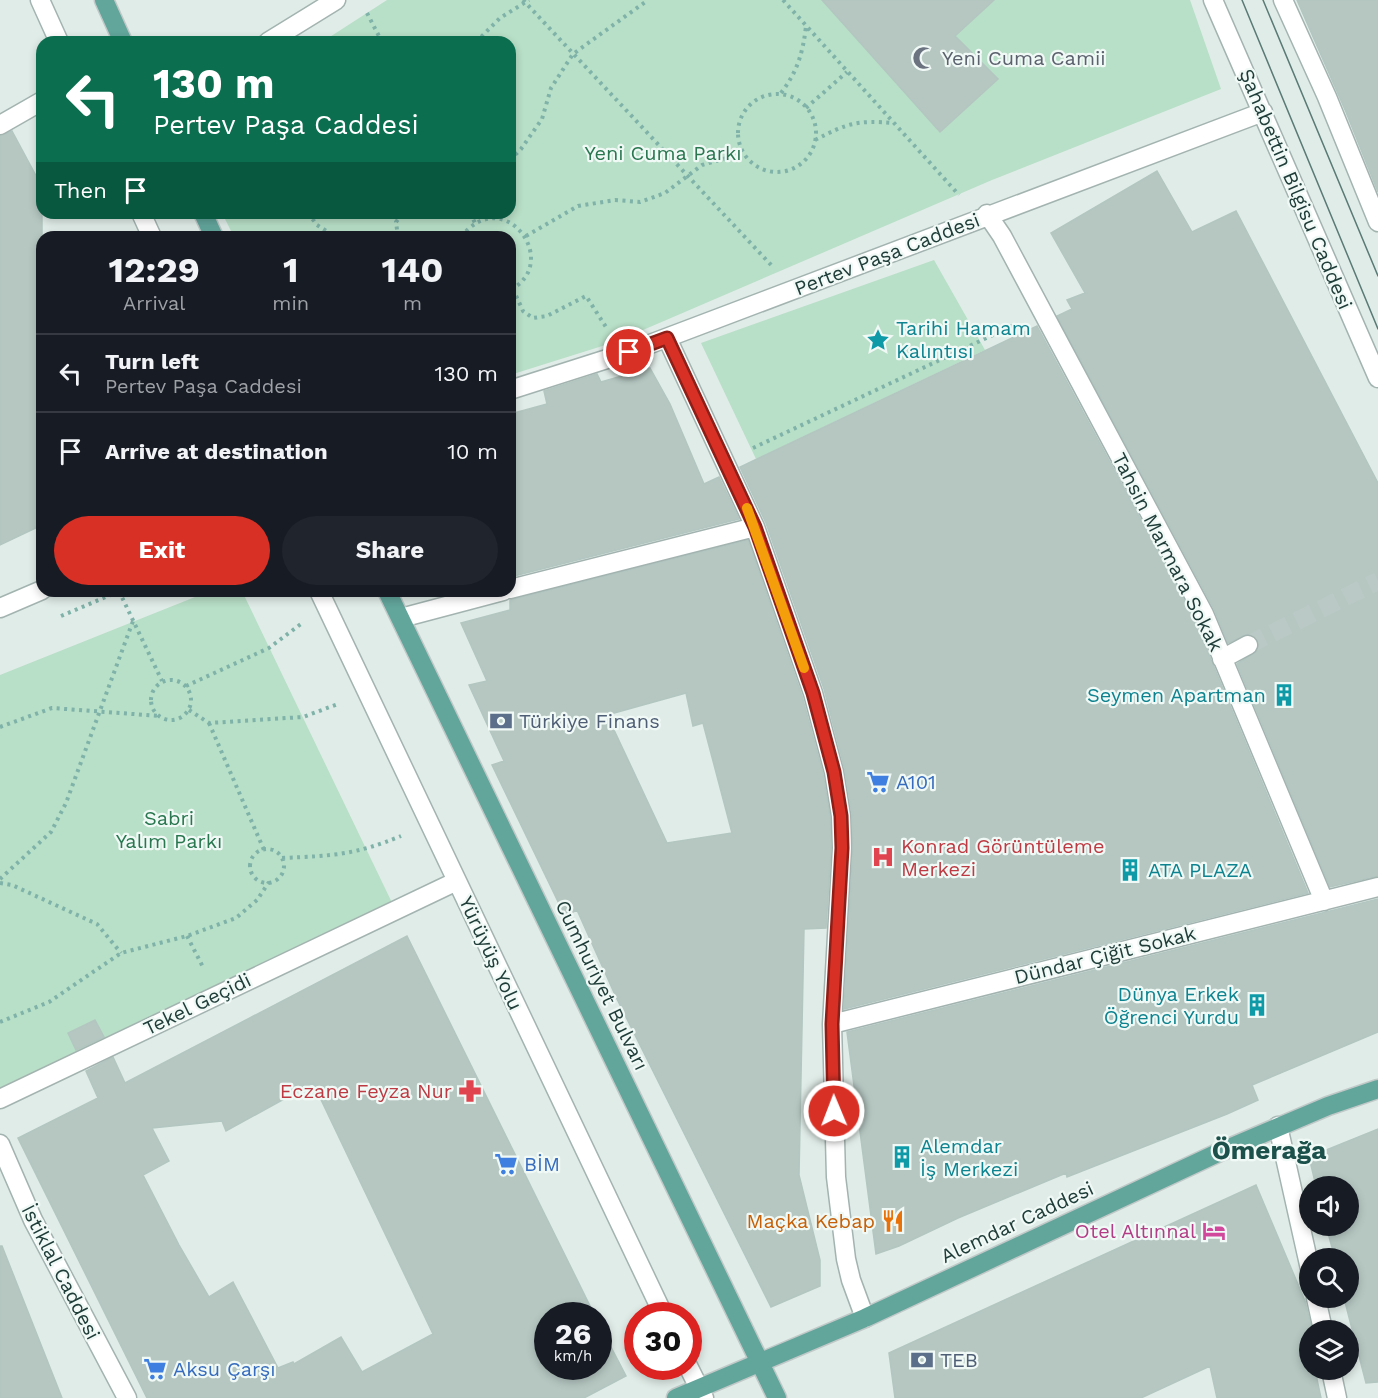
<!DOCTYPE html>
<meta charset="utf-8">
<style>
body{margin:0;font-family:"Work Sans",sans-serif;background:#20242c;color:#f1f3f6;height:100vh;display:flex;flex-direction:column;font-size:22px;white-space:nowrap}
*{box-sizing:border-box;margin:0}
p{font-size:20px;color:#9ea1a6}
.icon{flex:none;width:33px;height:33px;fill:none;stroke:currentColor;stroke-width:2;stroke-linecap:round;stroke-linejoin:round}
.map{position:relative;flex:1;overflow:hidden}
.drawer{position:absolute;left:36px;top:231px;width:480px;height:366px;display:flex;flex-direction:column;background:#171b24;border-radius:18px;box-shadow:0 3px 9px #0003}
.drawer>*{flex:none}
.top-card{position:absolute;left:36px;top:36px;width:480px;height:183px;border-radius:18px;box-shadow:0 3px 9px #0003;background:#0b6e4f;color:#fff;overflow:hidden}
.buttons{position:absolute;left:1299px;top:1176px;display:grid;gap:12px}
.buttons a{display:grid;place-items:center;width:60px;height:60px;border-radius:50%;background:#171b24;box-shadow:0 3px 9px #0003;font-size:30px}
.speed{position:absolute;left:534px;top:1302px;display:flex;gap:12px;font-size:30px;font-weight:700;text-align:center}
.speed>*{display:grid;place-content:center;width:78px;height:78px;border-radius:50%;background:#171b24;box-shadow:0 3px 9px #0003;line-height:1}
.speed small{font-size:15px;font-weight:400}
.speed .limit{border:9px solid #d22;background:#fff;color:#111}
.pin{position:absolute;display:grid;place-items:center;width:51px;height:51px;color:#fff;margin:-26px;border:3px solid #fff;border-radius:50%;box-shadow:0 2px 6px #0007}
.me{position:absolute;width:66px;margin:-33px;rotate:359deg;stroke-linejoin:round;filter:drop-shadow(0 0 4px #0008)}
.turn{display:flex;align-items:center;gap:21px;height:126px;padding:0 18px;font-size:27px}
.turn .icon{width:78px;height:78px;stroke-width:2.5}
.turn b{display:block;font-size:42px;line-height:51px}
.then{display:flex;align-items:center;height:57px;padding:0 18px;background:#0003;gap:12px;font-size:22px}
.eta{display:flex;justify-content:space-evenly;align-items:center;height:102px;text-align:center}
.eta b{font-size:36px;font-weight:700;line-height:42px}
.cta{display:flex;gap:12px;margin-top:auto;padding:12px 18px}
.cta a{flex:1;height:69px;border-radius:36px;background:#d93025;color:#fff;font-size:24px;font-weight:700;line-height:69px;text-align:center}
.cta a+a{background:#20242c;color:#f1f3f6}
ul{padding:0;list-style:none}
li{display:flex;align-items:center;gap:18px;height:78px;padding:0 18px;border-top:2px solid #363941}
li div{flex:1}
li b{display:block;font-size:22px}
li em{font-style:normal}
.map>svg:first-child{display:block}
.green{fill:#b8dfc7}
.building{fill:#b6c7c2;stroke:#b3c6c0;stroke-width:1.5;fill-rule:evenodd}
.lines{fill:none;stroke-linecap:round;stroke-linejoin:round}
.street-tunnel{stroke:#bac9c5;stroke-width:18;stroke-dasharray:18 9;stroke-linecap:butt}
.street-casing{stroke:#a3b4b0;stroke-width:21}
.primary-casing{stroke:#c1c9c8;stroke-width:21}
.path{stroke:#7fb2a8;stroke-width:4;stroke-dasharray:3 4.5;stroke-linecap:butt}
.street{stroke:#fff;stroke-width:18}
.primary{stroke:#62a59b;stroke-width:18}
.tram{stroke:#5a7a75;stroke-width:1.5}
.route-casing{stroke:#8d1f18;stroke-width:15}
.route{stroke:#d93025;stroke-width:10}
.slow{stroke:#f59e0b;stroke-width:10}
.labels{text-anchor:middle;stroke-width:4.5;stroke-linejoin:round;paint-order:stroke}
.worship-label{font-size:20px;fill:#5b616d;stroke:#f1f9f6;text-anchor:start}
.park-label{font-size:20px;fill:#28774f;stroke:#f1f9f6}
.street-label{font-size:20px;fill:#203e39;stroke:#f1f9f6}
.culture-label{font-size:20px;fill:#0d838f;stroke:#f1f9f6;text-anchor:start}
.service-label{font-size:20px;fill:#4e5e75;stroke:#f1f9f6;text-anchor:start}
.shop-label{font-size:20px;fill:#366cbe;stroke:#f1f9f6;text-anchor:start}
.health-label{font-size:20px;fill:#be3a42;stroke:#f1f9f6;text-anchor:start}
.food-label{font-size:20px;fill:#c56008;stroke:#f1f9f6;text-anchor:end}
.hotel-label{font-size:20px;fill:#b23c85;stroke:#f1f9f6;text-anchor:end}
.district-label{font-size:26px;font-weight:bold;fill:#1b514a;stroke:#f1f9f6}
</style>
<div class="map">
<svg width="1378" height="1398" viewBox="0 0 1378 1398">
<rect width="100%" height="100%" fill="#e0ece8"/>
<!-- green -->
<path class="green" d="M387,0h803l31,89 -229,91 -377,162 -105,33v-138h-276l-12,-24h288v-171h-188z
M934,260l51,90 -229,109 -55,-116z
M210,591h32l154,320 -396,179v-415z"/>
<!-- building -->
<path class="building" d="M822,0h172l-39,36 43,43 -58,53z
M1297,0h81v192l-32,-80z
M12,131l30,56v338l-42,20v-409z
M1157,171l35,61 44,-21 142,272v393l-48,11 -93,-223 20,-13 1,-11 -10,-6 -20,9 -14,-34 -157,-293 15,-7 -5,-9 18,-7 -34,-60z
M1037,326l157,293 114,274 -464,116 9,-161 -1,-34 -7,-44 -21,-81 -58,-166 -26,-56z
M650,368l20,36 34,80 15,-7 20,42 -229,58v-163l37,-10 -3,-13 53,-17 4,8z
M748,540l54,156 21,78 7,43 1,31 -5,80 -22,1 -5,246 21,85v26l-49,21 -155,-310 -39,-87 -12,6 -73,-151 12,-4 -35,-76 18,-4 -26,-58 49,-13v-10zM686,693l7,33 10,-3 29,110 -65,10 -60,-128z
M1378,899v133l-126,53 6,15 -31,14 -160,63 -1,-4 -108,45 -59,28 -23,8 -29,-222z
M407,936l188,380h-47v50h50v-44l28,54 -42,22h-437l-129,-260 80,-40 -12,-27 27,-14 12,26zM313,1083l120,251 -71,38 -21,-35 -47,27 -1,-2 -15,6 -45,-86 -24,15 -30,-52 -36,-70 26,-14 -17,-33 70,-7 4,10z
M95,1020l9,17 -28,13 -8,-17z
M1378,1129v253l-12,1 -22,-85h4v-40h-13l-9,-32h22v-40h-32l-7,-29z
M1256,1185l49,116 7,29 -2,40h5l6,28h-104l-7,-32 -69,32h-246l-6,-45z
M0,1246h2l60,152h-62z"/>
<g class="lines">
<!-- street-tunnel -->
<path class="street-tunnel" d="M1248,645l130,-64"/>
<!-- street casing -->
<g class="street-casing">
<path id="street" d="M40,0l19,42
M1213,0l165,378
M1283,0l44,97 51,125
M268,42l68,-42
M0,125l42,-24
M141,213l11,24
M987,214l15,22 202,378 120,287
M667,338l88,189 58,166 21,79 7,44 1,32 -10,176 4,153 10,82 5,21 14,38
M510,390l119,-38 634,-240
M510,589l245,-62
M319,591l345,725
M0,608l42,-18
M401,618l102,-27
M1222,659l26,-14
M832,1024l546,-137
M0,1099l457,-218
M1278,1126l32,143
M0,1144l33,76 94,178
M1316,1298l7,32
M688,1366l16,32
M1331,1370l6,28"/>
</g>
<!-- primary casing -->
<g class="primary-casing">
<path id="primary" d="M104,0l19,42
M203,213l11,24
M387,591l390,807
M676,1398l189,-80 357,-167 106,-45 50,-17"/>
</g>
<!-- path -->
<path class="path" d="M523,0l250,267
M783,0l176,195
M367,13l15,29
M476,42l24,-24 29,-18
M781,93c16,-21 22,-40 25,-67
M738 133a39 39 0 1 1 78 0a39 39 0 1 1-78 0Z
M806,108l41,-36
M815,140c33,-17 42,-20 79,-17
M510,160l11,-11 21,-30 9,-31 22,-34 75,-54
M308,213l9,12 19,12
M470,213l5,10
M526,236l52,-30 37,-6 25,2 25,-9 37,-28 42,-12
M398,237l-2,-15 7,-9
M461,237c43,-55 102,26 49,53
M513,289l10,22 10,7 14,-2 39,-20 20,31
M753,448l261,-123
M119,591l43,90
M61,616l59,-25
M151 700a20 20 0 1 1 40 0a20 20 0 1 1-40 0Z
M186,686l83,-38 32,-24
M189,710l20,13 94,-6 35,-13
M209,723l55,127
M0,727l52,-19 108,8
M250 866a17 17 0 1 1 34 0a17 17 0 1 1-34 0Z
M282,858c49,-2 73,-3 119,-22
M0,879l51,-47 15,-29 67,-182
M0,883l12,2 85,39 24,29
M187,936l17,33
M0,1022l49,-20 72,-49 66,-17 49,-18 21,-18 12,-18"/>
<!-- street -->
<use href="#street" class="street"/>
<!-- primary -->
<use href="#primary" class="primary"/>
<!-- tram -->
<path class="tram" d="M1242,0l136,329
M1263,0l115,276"/>
</g>
<g class="lines">
<!-- route casing -->
<g class="route-casing">
<path id="route" d="M629,352l38,-14 88,189 58,166 21,79 7,44 1,32 -10,176 2,87"/>
</g>
<!-- route -->
<use href="#route" class="route"/>
<!-- slow -->
<path class="slow" d="M747,508l57,160"/>
</g>
<!-- icons -->
<defs>
<g id="mosque-bare" transform="scale(1.8)"><path d="M3.5-4.9A6 6 0 1 0 3.5 4.9A5 5 0 1 1 3.5-4.9Z" fill="#6b7280" stroke="#f1f9f6" stroke-width="2.5" paint-order="stroke"/></g>
<g id="sight-bare" transform="scale(1.8)"><path d="M0-6L1.8-2.2L6-1.7L2.9 1.2L3.7 5.4L0 3.3L-3.7 5.4L-2.9 1.2L-6-1.7L-1.8-2.2Z" fill="#0f9aa8" stroke="#f1f9f6" stroke-width="2.5" paint-order="stroke"/></g>
<g id="building-bare" transform="scale(1.8)"><path d="M-4-6H4V6H1V3H-1V6H-4ZM-2.5-4.3h1.7v1.8h-1.7ZM.8-4.3h1.7v1.8H.8ZM-2.5-1h1.7V.8h-1.7ZM.8-1h1.7V.8H.8Z" fill="#0f9aa8" stroke="#f1f9f6" stroke-width="2.5" paint-order="stroke"/></g>
<g id="bank-bare" transform="scale(1.8)"><path d="M-6-4H6V4H-6ZM0-2.3a2.3 2.3 0 1 0 0 4.6a2.3 2.3 0 1 0 0-4.6Z" fill="#5c6f8a" stroke="#f1f9f6" stroke-width="2.5" paint-order="stroke"/></g>
<g id="supermarket-bare" transform="scale(1.8)"><path d="M-6-5.5h2.5l.6 2H6L4.5 2H-2.5L-4.4-4H-6ZM-1.5 3.2a1.3 1.3 0 1 0 .1 0ZM3 3.2a1.3 1.3 0 1 0 .1 0Z" fill="#3f7fe0" stroke="#f1f9f6" stroke-width="2.5" paint-order="stroke"/></g>
<g id="hospital-bare" transform="scale(1.8)"><path d="M-5-5h3v3.5h4V-5h3V5h-3V1.5h-4V5h-3Z" fill="#e0444e" stroke="#f1f9f6" stroke-width="2.5" paint-order="stroke"/></g>
<g id="pharmacy-bare" transform="scale(1.8)"><path d="M-2-6h4v4h4v4h-4v4h-4v-4h-4v-4h4Z" fill="#e0444e" stroke="#f1f9f6" stroke-width="2.5" paint-order="stroke"/></g>
<g id="restaurant-bare" transform="scale(1.8)"><path d="M-5-6h1v4h1v-4h1v4h1v-4h1v5L-1.5 .5V6h-2V.5L-5-1ZM5-6V6H3V1.5H1.5Q1.5-4 5-6Z" fill="#e8710a" stroke="#f1f9f6" stroke-width="2.5" paint-order="stroke"/></g>
<g id="hotel-bare" transform="scale(1.8)"><path d="M-6-4.5h1.5V1H6V5H4.5V3h-9V5H-6ZM-4 0a1.8 1.8 0 1 1 3.6 0ZM.5 0V-2.5h3Q6-2.5 6 0Z" fill="#d1479c" stroke="#f1f9f6" stroke-width="2.5" paint-order="stroke"/></g>
</defs>
<g fill-rule="evenodd">
<use href="#mosque-bare" x="924" y="58"/>
<use href="#sight-bare" x="878" y="340"/>
<use href="#building-bare" x="1284" y="695"/>
<use href="#bank-bare" x="501" y="721"/>
<use href="#supermarket-bare" x="878" y="782"/>
<use href="#hospital-bare" x="883" y="857"/>
<use href="#building-bare" x="1130" y="870"/>
<use href="#building-bare" x="1257" y="1005"/>
<use href="#pharmacy-bare" x="470" y="1091"/>
<use href="#building-bare" x="902" y="1157"/>
<use href="#supermarket-bare" x="506" y="1164"/>
<use href="#restaurant-bare" x="893" y="1221"/>
<use href="#hotel-bare" x="1214" y="1231"/>
<use href="#bank-bare" x="922" y="1360"/>
<use href="#supermarket-bare" x="155" y="1369"/>
</g>
<g class="labels">
<!-- worship labels -->
<g class="worship-label">
<text x="942" y="65">Yeni Cuma Camii</text>
</g>
<!-- park labels -->
<g class="park-label">
<text x="663" y="160">Yeni Cuma Parkı</text>
<text x="169" y="825">Sabri<tspan x="169" dy="23">Yalım Parkı</tspan></text>
</g>
<!-- street labels -->
<g class="street-label">
<text transform="translate(1296 189) rotate(67)" y="7">Şahabettin Bilgisu Caddesi</text>
<text transform="translate(887 254) rotate(-21)" y="7">Pertev Paşa Caddesi</text>
<text transform="translate(1168 552) rotate(63)" y="7">Tahsin Marmara Sokak</text>
<text transform="translate(491 953) rotate(65)" y="7">Yürüyüş Yolu</text>
<text transform="translate(1105 955) rotate(-14)" y="7">Dündar Çiğit Sokak</text>
<text transform="translate(602 985) rotate(64)" y="7">Cumhuriyet Bulvarı</text>
<text transform="translate(197 1004) rotate(-26)" y="7">Tekel Geçidi</text>
<text transform="translate(1017 1222) rotate(-25)" y="7">Alemdar Caddesi</text>
<text transform="translate(61 1272) rotate(63)" y="7">İstiklal Caddesi</text>
</g>
<!-- culture labels -->
<g class="culture-label">
<text x="896" y="335">Tarihi Hamam<tspan x="896" dy="23">Kalıntısı</tspan></text>
<text x="1266" y="702" text-anchor="end">Seymen Apartman</text>
<text x="1148" y="877">ATA PLAZA</text>
<text x="1239" y="1001" text-anchor="end">Dünya Erkek<tspan x="1239" dy="23">Öğrenci Yurdu</tspan></text>
<text x="920" y="1153">Alemdar<tspan x="920" dy="23">İş Merkezi</tspan></text>
</g>
<!-- service labels -->
<g class="service-label">
<text x="519" y="728">Türkiye Finans</text>
<text x="940" y="1367">TEB</text>
</g>
<!-- shop labels -->
<g class="shop-label">
<text x="896" y="789">A101</text>
<text x="524" y="1171">BİM</text>
<text x="173" y="1376">Aksu Çarşı</text>
</g>
<!-- health labels -->
<g class="health-label">
<text x="901" y="853">Konrad Görüntüleme<tspan x="901" dy="23">Merkezi</tspan></text>
<text x="452" y="1098" text-anchor="end">Eczane Feyza Nur</text>
</g>
<!-- food labels -->
<g class="food-label">
<text x="875" y="1228">Maçka Kebap</text>
</g>
<!-- hotel labels -->
<g class="hotel-label">
<text x="1196" y="1238">Otel Altınnal</text>
</g>
<!-- district labels -->
<g class="district-label">
<text x="1269" y="1159">Ömerağa</text>
</g>
</g>
</svg>
<div class="buttons">
<a><svg class="icon" aria-label="sound" viewBox="0 0 24 24"><path d="M4 9h4l5-4v14l-5-4H4zM17 9q2 3 0 6"/></svg></a>
<a><svg class="icon" aria-label="search" viewBox="0 0 24 24"><circle cx="10" cy="10" r="6"/><path d="M15 15l6 6"/></svg></a>
<a><svg class="icon" aria-label="layers" viewBox="0 0 24 24"><path d="M12 4l9 5-9 5-9-5zM3 14l9 5 9-5"/></svg></a>
</div>
<div class="speed"><div>26<small>km/h</small></div><div class="limit">30</div></div>
<div class="pin" style="left:629px;top:352px;background:#d93025"><svg class="icon" aria-label="arrive" viewBox="0 0 24 24"><path d="M6 21V4h12l-3 4 3 4H6"/></svg></div>
<svg class="me" style="left:834px;top:1111px" viewBox="-20 -20 40 40"><circle r="17" fill="#d93025" stroke="#fff" stroke-width="3"/><path d="M0-11L8 9 0 5-8 9z" fill="#fff"/></svg>
<div class="top-card">
<div class="turn"><svg class="icon" aria-label="left" viewBox="0 0 24 24"><path d="M17 20v-9H6M10 6l-5 5 5 5"/></svg><div><b>130 m</b>Pertev Paşa Caddesi</div></div>
<div class="then">Then<svg class="icon" aria-label="arrive" viewBox="0 0 24 24"><path d="M6 21V4h12l-3 4 3 4H6"/></svg></div>
</div>
<section class="drawer">
<div class="eta">
<div><b>12:29</b><p>Arrival</p></div>
<div><b>1</b><p>min</p></div>
<div><b>140</b><p>m</p></div>
</div>
<ul>
<li><svg class="icon" aria-label="left" viewBox="0 0 24 24"><path d="M17 20v-9H6M10 6l-5 5 5 5"/></svg><div><b>Turn left</b><p>Pertev Paşa Caddesi</p></div><em>130 m</em></li>
<li><svg class="icon" aria-label="arrive" viewBox="0 0 24 24"><path d="M6 21V4h12l-3 4 3 4H6"/></svg><div><b>Arrive at destination</b></div><em>10 m</em></li>
</ul>
<div class="cta"><a>Exit</a><a>Share</a></div>
</section>
</div>
